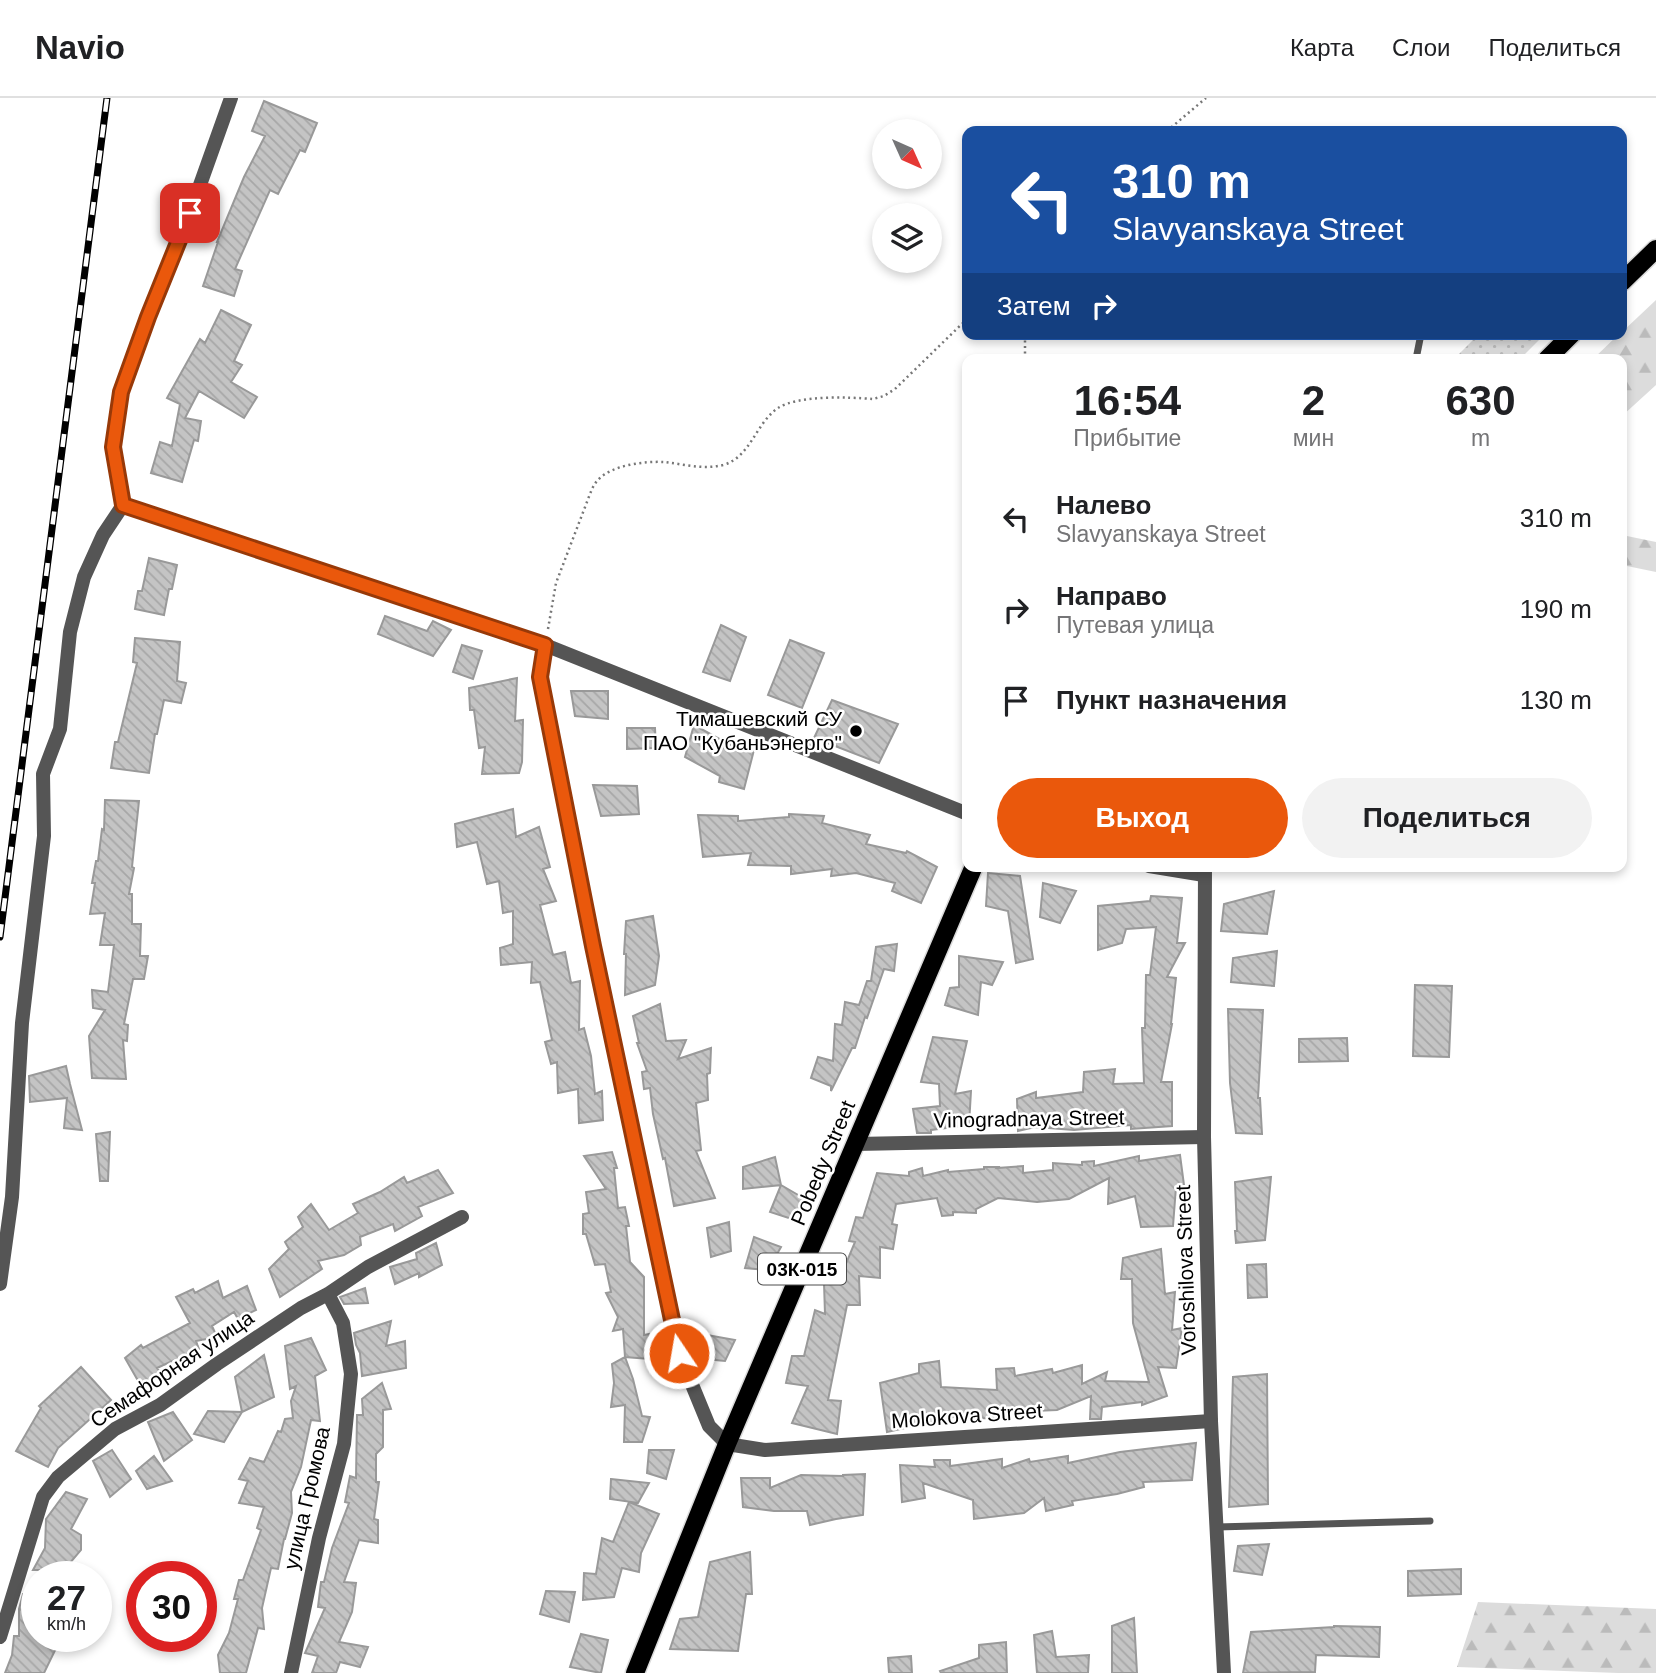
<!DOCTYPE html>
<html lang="ru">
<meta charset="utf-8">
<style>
body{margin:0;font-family:Helvetica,sans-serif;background:#f2f2f2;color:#202124;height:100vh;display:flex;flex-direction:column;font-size:26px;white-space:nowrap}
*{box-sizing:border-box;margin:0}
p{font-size:23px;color:#757577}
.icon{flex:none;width:38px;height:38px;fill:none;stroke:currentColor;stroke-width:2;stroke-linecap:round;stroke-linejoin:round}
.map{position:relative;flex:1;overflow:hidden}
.details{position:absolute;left:962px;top:256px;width:665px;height:518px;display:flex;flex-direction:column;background:#fff;border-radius:14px;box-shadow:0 4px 10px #0003}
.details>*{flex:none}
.hud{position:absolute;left:962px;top:28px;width:665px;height:214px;border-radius:14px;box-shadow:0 4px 10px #0003;background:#1a4fa0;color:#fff;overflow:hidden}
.needle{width:46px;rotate:135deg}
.fabs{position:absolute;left:872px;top:21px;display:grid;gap:14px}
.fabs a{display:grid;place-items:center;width:70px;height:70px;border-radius:50%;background:#fff;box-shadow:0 4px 10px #0003;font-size:35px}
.speed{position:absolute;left:21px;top:1463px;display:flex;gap:14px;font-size:35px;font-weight:700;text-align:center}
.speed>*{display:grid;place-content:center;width:91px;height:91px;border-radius:50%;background:#fff;box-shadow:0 4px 10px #0003;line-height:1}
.speed small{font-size:18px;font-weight:400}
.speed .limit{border:10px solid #d22;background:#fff;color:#111}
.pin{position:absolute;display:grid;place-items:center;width:60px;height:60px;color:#fff;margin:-30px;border-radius:14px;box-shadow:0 4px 10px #0006}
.me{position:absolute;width:77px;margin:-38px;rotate:348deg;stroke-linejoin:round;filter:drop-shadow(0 0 5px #0008)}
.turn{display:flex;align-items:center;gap:24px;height:147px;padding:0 35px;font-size:32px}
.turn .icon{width:91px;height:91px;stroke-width:2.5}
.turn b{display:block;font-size:49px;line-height:60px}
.then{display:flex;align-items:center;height:66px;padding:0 35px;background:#0003;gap:14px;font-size:26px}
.eta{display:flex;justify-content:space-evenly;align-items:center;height:119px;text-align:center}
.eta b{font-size:42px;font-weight:700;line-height:49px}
.button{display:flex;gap:14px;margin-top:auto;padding:14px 35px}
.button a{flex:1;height:80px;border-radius:42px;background:#ea580c;color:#fff;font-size:28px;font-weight:700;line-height:80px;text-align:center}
.button a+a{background:#f2f2f2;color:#202124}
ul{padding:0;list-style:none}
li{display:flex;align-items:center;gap:21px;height:91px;padding:0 35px}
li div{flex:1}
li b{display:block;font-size:26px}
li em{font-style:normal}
header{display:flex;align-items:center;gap:42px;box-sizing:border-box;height:98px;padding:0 35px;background:#fff;border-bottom:2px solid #e0e0e0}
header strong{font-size:33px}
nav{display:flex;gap:38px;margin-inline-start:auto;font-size:24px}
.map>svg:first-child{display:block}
.grass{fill:url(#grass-dots)}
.forest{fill:url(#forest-firs)}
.building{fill:url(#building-back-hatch);stroke:#999;stroke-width:2}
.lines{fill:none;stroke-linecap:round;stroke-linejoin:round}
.primary-casing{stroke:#dbdbdb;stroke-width:21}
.path{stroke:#777;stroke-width:2.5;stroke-dasharray:2 3.5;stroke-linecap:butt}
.service{stroke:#555;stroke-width:7}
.minor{stroke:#555;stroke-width:14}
.tertiary{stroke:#555;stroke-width:14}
.primary{stroke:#000;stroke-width:18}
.rail-casing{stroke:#000;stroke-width:7}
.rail{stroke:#fff;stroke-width:4.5;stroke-dasharray:13;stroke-linecap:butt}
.route-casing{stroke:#983908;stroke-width:18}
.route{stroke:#ea580c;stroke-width:12}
.poi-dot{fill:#000;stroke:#fff;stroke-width:2.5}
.labels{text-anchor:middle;stroke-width:5;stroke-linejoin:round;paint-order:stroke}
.shield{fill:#fff;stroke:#4c4c4c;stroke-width:2}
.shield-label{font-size:19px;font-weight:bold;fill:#000}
.poi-label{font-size:21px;fill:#000;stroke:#fff;text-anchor:end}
.street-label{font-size:21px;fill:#000;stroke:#fff}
</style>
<header>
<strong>Navio</strong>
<nav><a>Карта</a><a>Слои</a><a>Поделиться</a></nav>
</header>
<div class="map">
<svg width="1656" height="1575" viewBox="0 0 1656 1575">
<defs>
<pattern id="grass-dots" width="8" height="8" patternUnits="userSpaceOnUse" patternTransform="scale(1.75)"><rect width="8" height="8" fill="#dcdcdc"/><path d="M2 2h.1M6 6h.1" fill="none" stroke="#bbb" stroke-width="1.8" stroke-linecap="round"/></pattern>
<pattern id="forest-firs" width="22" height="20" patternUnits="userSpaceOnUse" patternTransform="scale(1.75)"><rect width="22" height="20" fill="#dcdcdc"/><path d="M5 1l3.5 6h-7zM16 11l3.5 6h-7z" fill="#bbb"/></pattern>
<pattern id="building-back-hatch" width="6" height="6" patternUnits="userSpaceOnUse" patternTransform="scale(1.75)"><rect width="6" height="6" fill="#c4c4c4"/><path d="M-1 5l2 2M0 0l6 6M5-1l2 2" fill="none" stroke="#a7a7a7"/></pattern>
</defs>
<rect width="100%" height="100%" fill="#fff"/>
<!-- grass -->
<path class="grass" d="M1479,236h66l-25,25h-66z"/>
<!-- forest -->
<path class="forest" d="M1656,202v85l-34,31v-57h-29l26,-25h3v-2z
M1622,437l34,7v30l-34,-7z
M1478,1504l178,7v64h-38l-161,-6z"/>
<!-- building -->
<path class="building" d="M264,3l53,22 -12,29 -5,-2 -22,44 -8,-4 -35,79 7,2 -8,25 -31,-10 15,-44h-1l27,-65 21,-41 -13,-5z
M221,212l30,15 -17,36 8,4 -11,17 26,15 -13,21 -45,-27 -14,27 16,3 -3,20 -4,-1 -12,42 -31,-9 9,-31 12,4 8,-42 -13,-6 33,-59 5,4z
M149,460l28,7 -5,24h-3l-5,26 -29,-6 3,-18h4z
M385,518l42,15 6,-10 18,9 -18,26 -55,-22z
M721,527l25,12 -16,44 -27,-9z
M135,540l45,4 -3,39 9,2 -5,20 -17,-3 -7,34h-2l-6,39 -38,-5 4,-26h3l19,-79 -4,-1z
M790,542l34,13 -22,55 -34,-13z
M462,547l20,6 -9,28 -20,-7z
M517,580l-2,43 8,-1 -1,42 -3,11 -37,1 3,-27 -6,1 -5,-38h-4l-1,-22z
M571,593h37v28l-33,-3z
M832,602l66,24 -19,39 -65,-25z
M694,627l29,16 31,9 -10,39 -25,-7 1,-6 -35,-19z
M627,630h28l1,20 -29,1z
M593,687l44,1 2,28 -38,2z
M105,702l34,1 -7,66 2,1 -5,26h3v30h9l-1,32h8l-4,23h-11l-9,45 4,1 -1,16 -4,-1 3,39 -34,-1 -3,-42 16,-26 -12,-2 -1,-18 16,2 6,-47h-14l5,-32 -15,1 5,-31h-3l4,-22h2l4,-32 2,1z
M513,711l3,28 23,-10 11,40 -7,2 13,32 -16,4 13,50 12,-3 6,31 9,-2 -1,49 5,-2 7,28 4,38 7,-3 1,29 -24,3 -1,-34 -20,4 -1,-31 -6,2 -6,-22 7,-2 -12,-58 -9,1 1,-21 -31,3 -1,-17 13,-4v-33l-10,2 -4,-32 -12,3 -10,-42 -20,5 -2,-23z
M789,716l35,2 -2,7 48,12 -4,9 40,9 1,-2 30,16 -16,36 -29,-12 3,-8 -39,-10 -25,3 1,-7 -41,5v-8l-43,-1 3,-12 -48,4 -5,-42 40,1v5l51,-4z
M988,775l32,3 13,83 -17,4 -8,-52 -22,-5z
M1043,785l33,8 -16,32 -20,-6z
M1274,793l-7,43 -46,-3 3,-27z
M1151,798l31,2 -5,45h8l-18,34 9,1 -5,46h1l-11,58h11v44l-41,3v-4l-57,5 -39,-3 -17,4 -1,-32 19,-7v6l47,-6 1,-20 31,-3 -2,15 31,-1 -2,-55h3l1,-53h4l6,-48 -30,2 -4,14 -24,7v-44l52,-5z
M653,818l6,40 -4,29 -30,10 1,-41h-2l2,-33z
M897,846l-3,27 -10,-2 -17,49 -2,-1 -10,31h-3l-21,43v-5l-20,-8 7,-21 15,4 2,-37 7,1 3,-23 14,3 8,-24h4l5,-34z
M1277,853l-3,35 -43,-4 2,-24z
M959,858l44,6 -11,23 -11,-3 -3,33 -33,-10 5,-17 9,-1z
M1415,887l37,1 -3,71 -36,-1z
M660,906l6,37 20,-1 -8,19 33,-11 -1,25 -3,1 1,26 -12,3 5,47 -5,1 19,47 -41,8 -9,-48 -2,1 -10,-45 -3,-26 -6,1 -2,-17 5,-1 -10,-28h2l-6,-27z
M1228,911l35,1 -5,88h2l2,36 -26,-1 -6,-50z
M933,939l34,4 -12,53 16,-3 -2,34 -38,5v3h-14l-4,-24 27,-3 -1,-22 -18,-2z
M1347,940l1,23 -49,1v-23z
M66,968l4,18 12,46 -18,-2 3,-30 -37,4 -1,-26z
M110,1034l-2,49h-8l-4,-47z
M612,1054l5,16h-3l4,40 7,-1 4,19h-3l4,36 14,15v58l5,-1v25l-24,-2 -2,-28 -10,2 5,-14 -12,-24 5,-1 -6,-28 -10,1 -9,-31h-3v-20l6,-1 -3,-21 20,-3 -22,-33z
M1180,1057l4,30 -8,2 -3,39 -32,1 -6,-31 -27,8 1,-26 -40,21 -32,3 -39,-4 -22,11v4l-23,-1v3l-11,1 -5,-18 -41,6 -4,20 5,1 -4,24 -13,-2v31l-21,-2 1,29h-13l-19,95 13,1 -4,33 -45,-11 16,-37 -22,-3 6,-27h12l11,-46 10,4 -1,-31h14l17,-41 -6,-1 7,-24 7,1 14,-45 32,3v-4l13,-4 1,8 25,-6v2l36,-3v-2h14l-1,1 26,-2v7l30,-3v-7l29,2v-3l12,-1v5l45,-10v5z
M775,1059l6,28 -38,4v-22z
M438,1072l15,23 -35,14 4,9 -27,15 -2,-7 -33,13 1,8 -17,10 -26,6 4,8 -42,28 -11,-28 20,-20 -4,-7 18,-15 -5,-10 13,-13 18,26 29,-17 -5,-9 27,-12 24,-15 3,6z
M1271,1079l-6,63 -29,3 -1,-12h2l-2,-49z
M781,1087l24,14 -13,20 -22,-7z
M729,1124l2,29 -20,6 -4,-29z
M754,1139l27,10 -13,23 -23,-2z
M436,1145l6,22 -23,12v-4l-24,11 -5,-17 27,-8 -1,-6z
M1161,1151l4,45 10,-2 -3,38 10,-2 -6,40 -18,-1 9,29 -25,9v-3l-40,5 -1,12h-11l1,-23 -34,14 -23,1 -1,-4 -30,10 -44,3 -1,-4 -71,16 -7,-49 39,-10v-9l20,-3 2,26 56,3 -1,-21 18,-1 1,8 37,-7 1,4 29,-8v19l25,-12 -2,9 44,1 -16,-59 -1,-44h-11l2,-21z
M1266,1166l1,33 -19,1 -1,-33z
M218,1183l5,17 24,-12 9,24 -18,9 -4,-7 -22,14 5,11 -21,4 3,8 -42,19 3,4 -19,14 -16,-28 16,-13 2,3 47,-25 -14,-26 17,-8 2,4z
M365,1190l3,15 -24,1 -4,-7z
M391,1223l-5,25 19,-5 1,27 -44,8 -2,-23 -4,-8 -2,-12z
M707,1237l28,5 -10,21 -20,-2z
M311,1240l15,32 -11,6 5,45 -9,-1 -10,47 -10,25 1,21 -7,26h-1l-6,30 -7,-1 -9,40 2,21 -6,-1 -12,45h-26l-2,-18 11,-22 9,-34h-4l5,-19h4l18,-50 -4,-2 7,-21 -25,-4 9,-22 -9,-2 11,-21 14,4 14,-31 3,1 4,-13 8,-1 -2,-17 5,-15 -6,3 -5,-43z
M264,1257l10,42 -32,15 -7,-35z
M625,1259l8,22 9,37 8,1 -8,25h-18l1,-37 -14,2 3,-24 -2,-19z
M81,1269l30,33 -53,48 -10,19 -32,-16 25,-43 -2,-2z
M1267,1276l1,130 -39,3 4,-130z
M382,1285l9,26 -8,1v37l-7,7v28h3l-5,37 4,1v23l-19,-3 -15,42 12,1 -4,29 -13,30 29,5 -8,20 -20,-5 -4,11h-24l6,-17 -13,-3 20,-45 -7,-1 3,-25h3l8,-34 17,-45 -4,-1 5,-26 6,2 1,-63h6l-1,-16z
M208,1313l34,1 -18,30 -30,-8z
M173,1314l19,28 -28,21 -16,-39z
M1196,1345l-4,37 -49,2 1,5 -27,7 -45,7 1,4 -27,6 -2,-13 -20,15 -50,6 -1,-19 -50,-17 2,15 -23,4 -2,-37 35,2 -1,-7h16v6l52,-7v9l27,-9 1,3 38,-6v7l52,-11z
M112,1352l19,29 -21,18 -17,-36z
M649,1352h25l-8,29 -19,-6z
M154,1358l18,25 -25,8 -11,-18z
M865,1376l-2,41 -27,4 -26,6 -3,-14h-33l-31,-4 -2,-29h29v10l31,-13 42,1v-1z
M611,1381l38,4 -11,20 -28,-4z
M66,1394l21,7 -16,30 10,6v15l-17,20h-31l12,-22 1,-29z
M629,1404l30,12 -18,39 -2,19 -17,-4 -8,29 -31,3 1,-27 12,1 6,-36 11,4z
M1269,1446l-7,31 -28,-4 4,-25z
M750,1454l2,42h-6l-8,57 -68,-2 10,-30 18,-2 12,-55z
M1461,1471v25l-53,2v-25z
M546,1493l29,1 -6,30 -29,-8z
M23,1496l14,1v41h25l-18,37h-39l7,-18 2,-19h5v-27z
M1134,1520l3,55h-25v-47z
M1334,1528l46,1 -1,30 -63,-2 -1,17 -72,1 8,-41 83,-5z
M1052,1533l4,26 33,-2 -1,18h-51l-3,-38z
M581,1536l27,6 -7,33 -31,-6z
M1006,1544l1,31h-66l-1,-2 39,-13v-13z
M911,1558l1,17h-23l-1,-15z"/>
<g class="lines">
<!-- primary casing -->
<g class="primary-casing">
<path id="primary" d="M1622,184l34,-33
M1547,261l25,-25
M635,1575l92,-229 247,-578"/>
</g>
<!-- path -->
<path class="path" d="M1167,33l39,-33
M1025,261v-25
M548,531l8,-46 34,-89c2,-5 4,-10 8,-14 13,-15 47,-19 66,-18 19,2 39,8 59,3 28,-8 32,-41 55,-57 20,-13 71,-11 95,-9l11,-3 11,-7 73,-71"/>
<!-- service -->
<path class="service" d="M1416,261l5,-25
M1217,1429l213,-6"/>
<!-- minor -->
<path class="minor" d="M123,407l422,140 423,169
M545,547l-5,32 53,269 86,407 30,73 18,18 38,6 446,-29
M1149,768l55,9
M856,1046l348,-7
M0,1186l12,-87 10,-174 22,-187 -1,-62 17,-45 10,-97 14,-55 19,-42 20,-30 -10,-58 8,-55 27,-75 42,-104 41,-115
M0,1539l43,-140 15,-20 57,-48 45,-24 57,-41 84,-56 27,-14 40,-27 94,-50
M291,1575l28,-135 25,-94 7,-70 -8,-51 -15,-29"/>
<!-- tertiary -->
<path class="tertiary" d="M1205,768l-1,271 7,284 13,252"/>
<!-- primary -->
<use href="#primary" class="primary"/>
<!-- rail casing -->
<g class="rail-casing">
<path id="rail" d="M0,839l107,-839"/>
</g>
<!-- rail -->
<use href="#rail" class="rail"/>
</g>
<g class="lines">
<!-- route casing -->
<g class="route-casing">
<path id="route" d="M190,115l-42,104 -27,75 -8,55 10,58 422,140 -5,32 53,269 86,407"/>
</g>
<!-- route -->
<use href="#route" class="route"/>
</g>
<!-- markers -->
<circle class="poi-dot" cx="856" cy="633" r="7"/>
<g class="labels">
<!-- shield labels -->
<rect class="shield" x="758" y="1155.5" width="88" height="31" rx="5"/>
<g class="shield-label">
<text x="802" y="1178">03К-015</text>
</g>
<!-- poi labels -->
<g class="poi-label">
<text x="842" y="628">Тимашевский СУ<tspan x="842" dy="24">ПАО "Кубаньэнерго"</tspan></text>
</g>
<!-- street labels -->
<g class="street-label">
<text transform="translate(1029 1021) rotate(-1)" y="7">Vinogradnaya Street</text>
<text transform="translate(823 1065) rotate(-67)" y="7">Pobedy Street</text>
<text transform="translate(1186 1172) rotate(-92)" y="7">Voroshilova Street</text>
<text transform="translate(172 1271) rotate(-34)" y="7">Семафорная улица</text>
<text transform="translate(967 1318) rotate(-4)" y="7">Molokova Street</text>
<text transform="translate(307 1400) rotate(-77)" y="7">улица Громова</text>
</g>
</g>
</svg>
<div class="fabs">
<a><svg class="needle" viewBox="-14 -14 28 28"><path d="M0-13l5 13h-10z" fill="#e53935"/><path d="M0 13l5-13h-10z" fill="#757577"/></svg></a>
<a><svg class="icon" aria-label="layers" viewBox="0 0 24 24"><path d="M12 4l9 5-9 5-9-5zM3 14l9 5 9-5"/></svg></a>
</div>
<div class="speed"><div>27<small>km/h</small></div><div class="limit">30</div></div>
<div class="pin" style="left:190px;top:115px;background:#d93025"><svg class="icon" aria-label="arrive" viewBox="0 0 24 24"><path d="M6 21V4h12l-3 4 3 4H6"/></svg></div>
<svg class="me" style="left:679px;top:1255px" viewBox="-20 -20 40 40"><circle r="17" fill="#ea580c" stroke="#fff" stroke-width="3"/><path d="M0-11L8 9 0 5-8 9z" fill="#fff"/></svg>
<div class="hud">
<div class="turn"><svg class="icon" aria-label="left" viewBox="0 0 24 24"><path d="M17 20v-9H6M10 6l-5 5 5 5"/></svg><div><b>310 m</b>Slavyanskaya Street</div></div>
<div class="then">Затем<svg class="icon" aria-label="right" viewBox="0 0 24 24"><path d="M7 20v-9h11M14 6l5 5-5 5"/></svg></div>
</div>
<section class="details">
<div class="eta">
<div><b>16:54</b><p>Прибытие</p></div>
<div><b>2</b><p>мин</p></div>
<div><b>630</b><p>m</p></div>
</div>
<ul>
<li><svg class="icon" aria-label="left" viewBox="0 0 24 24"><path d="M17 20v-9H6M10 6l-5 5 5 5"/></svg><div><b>Налево</b><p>Slavyanskaya Street</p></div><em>310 m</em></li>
<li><svg class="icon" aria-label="right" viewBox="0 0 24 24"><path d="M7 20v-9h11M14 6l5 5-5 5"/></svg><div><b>Направо</b><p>Путевая улица</p></div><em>190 m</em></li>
<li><svg class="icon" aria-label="arrive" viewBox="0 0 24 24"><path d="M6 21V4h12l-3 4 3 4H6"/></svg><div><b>Пункт назначения</b></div><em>130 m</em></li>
</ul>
<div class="button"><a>Выход</a><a>Поделиться</a></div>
</section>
</div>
